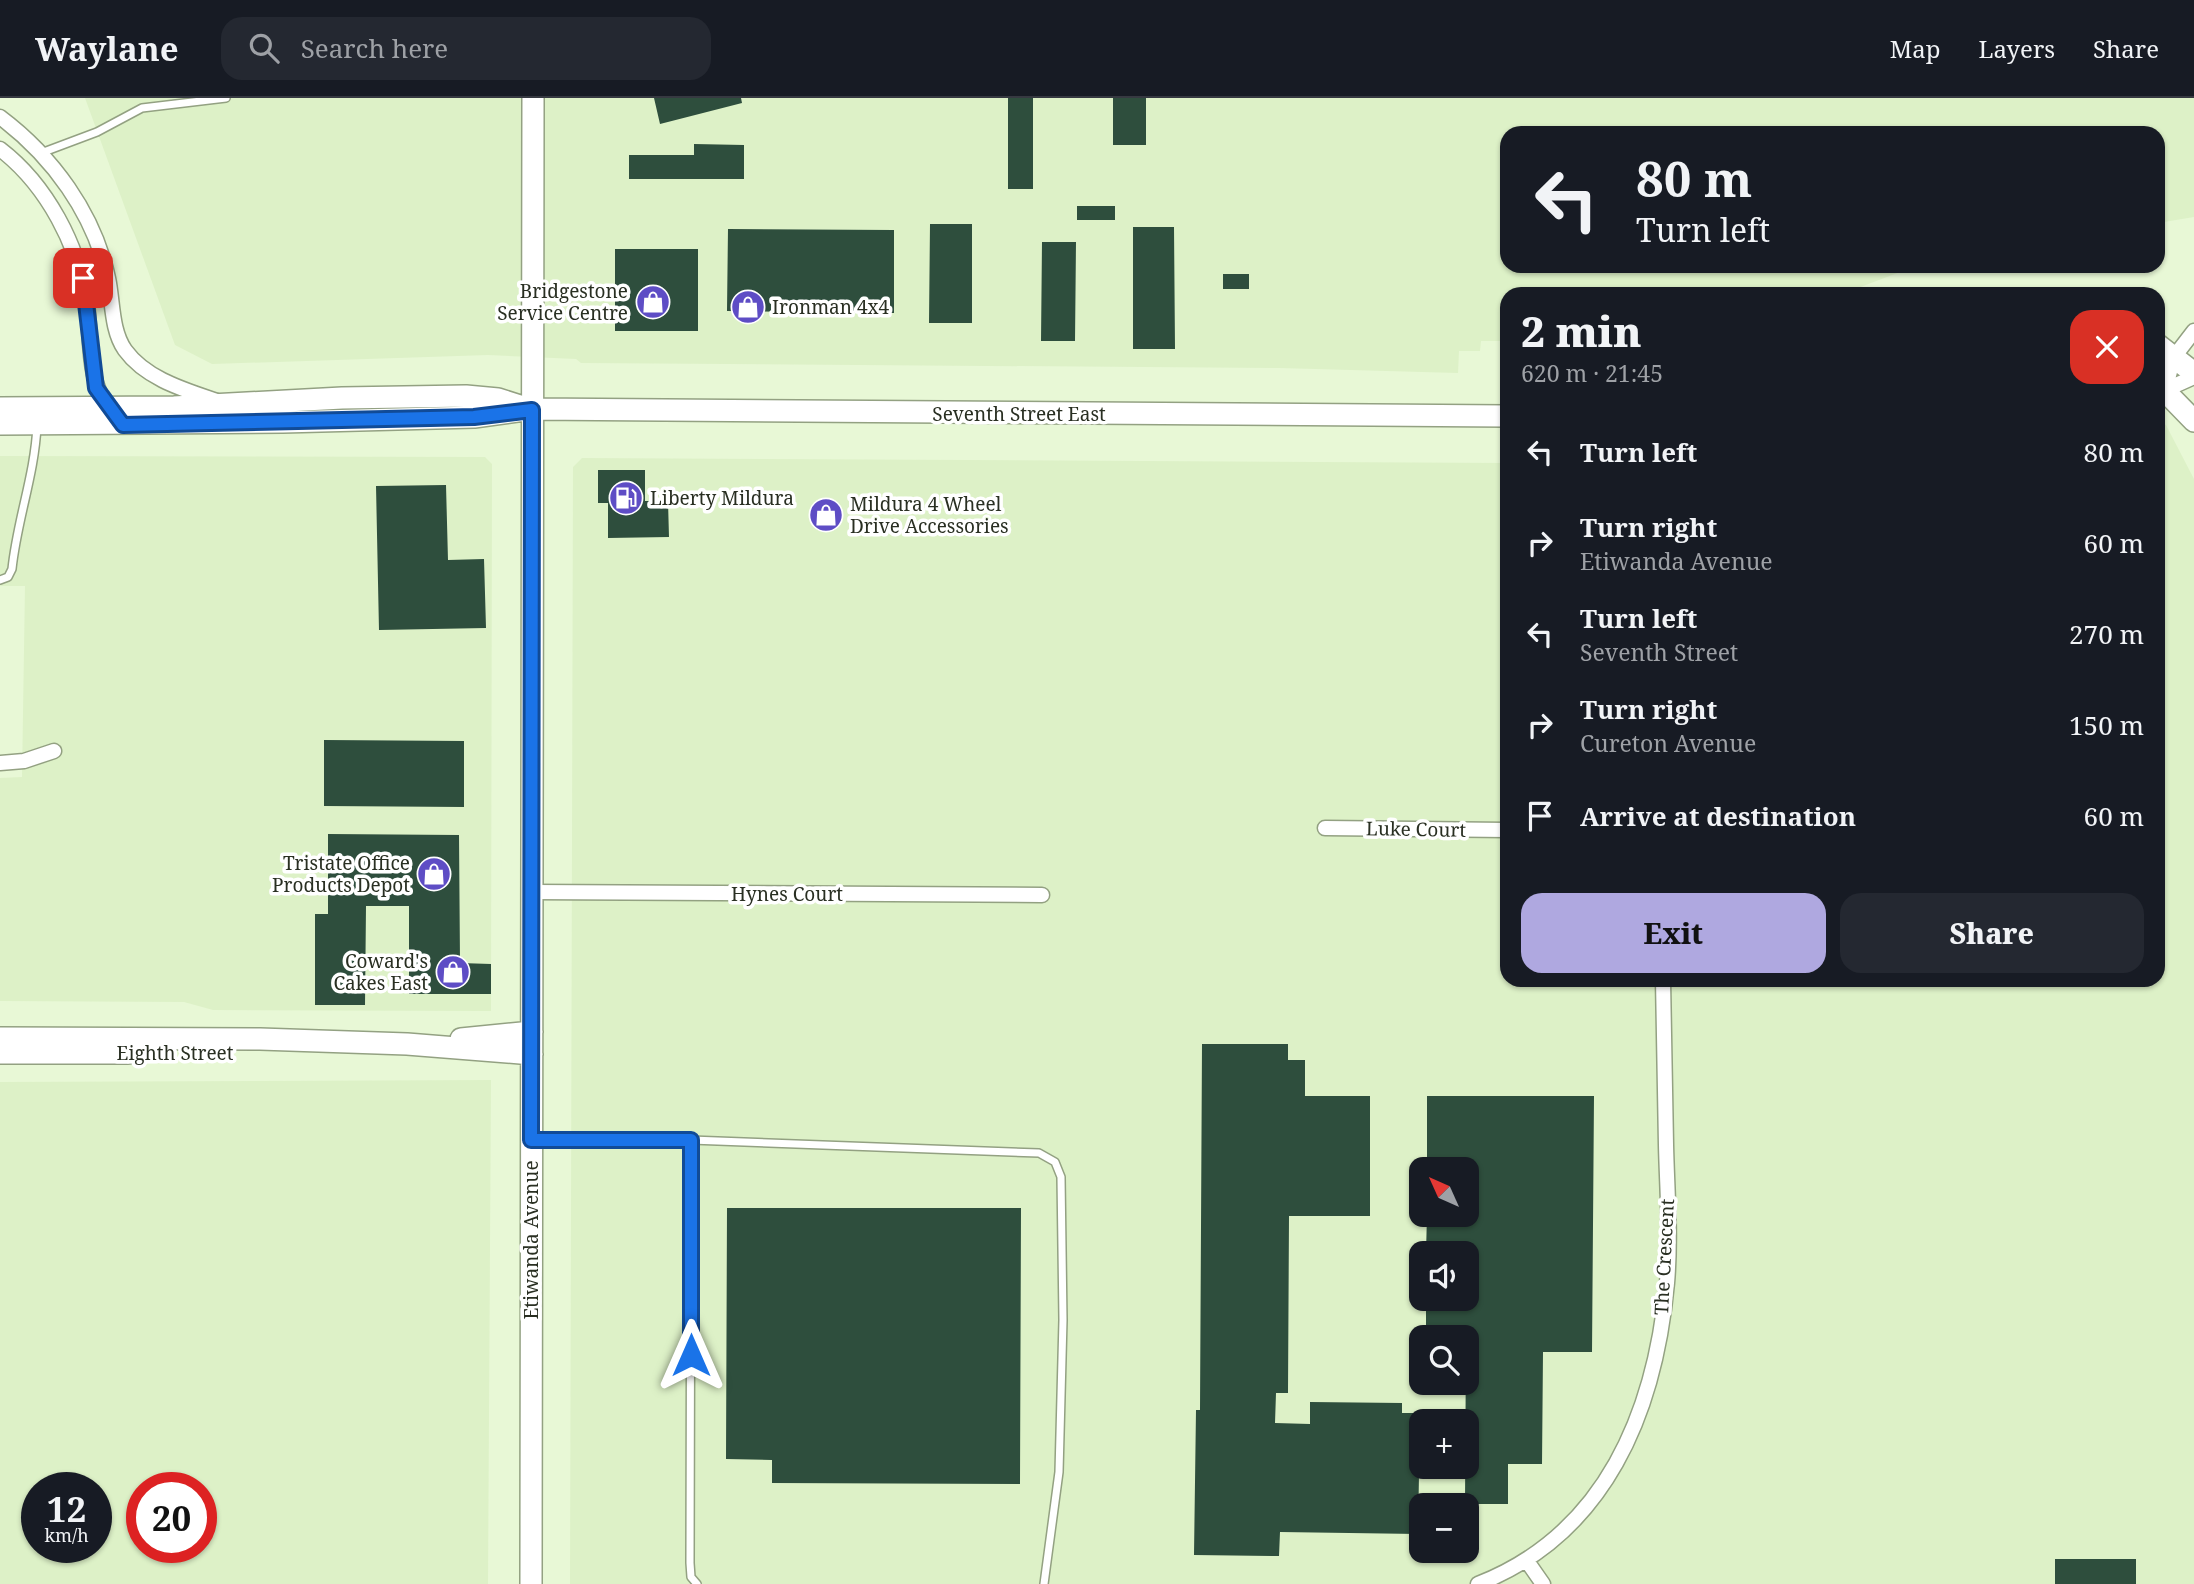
<!DOCTYPE html>
<meta charset="utf-8">
<style>
body{margin:0;font-family:"Noto Serif",serif;background:#242831;color:#f1f3f6;height:100vh;display:flex;flex-direction:column;font-size:26px;white-space:nowrap}
*{box-sizing:border-box;margin:0}
p{font-size:23px;color:#9ea1a6}
.icon{flex:none;width:38px;height:38px;fill:none;stroke:currentColor;stroke-width:2;stroke-linecap:round;stroke-linejoin:round}
.map{position:relative;flex:1;overflow:hidden}
.side{position:absolute;left:1500px;top:189px;width:665px;height:700px;display:flex;flex-direction:column;background:#171b24;border-radius:21px;box-shadow:0 2px 5px #0004}
.side>*{flex:none}
.top-card{position:absolute;left:1500px;top:28px;width:665px;height:147px;border-radius:21px;box-shadow:0 2px 5px #0004;background:#171b24;color:#f1f3f6;overflow:hidden}
.needle{width:46px;rotate:315deg}
.tools{position:absolute;left:1409px;top:1059px;display:grid;gap:14px}
.tools a{display:grid;place-items:center;width:70px;height:70px;border-radius:14px;background:#171b24;box-shadow:0 2px 5px #0004;font-size:35px}
.speed{position:absolute;left:21px;top:1374px;display:flex;gap:14px;font-size:35px;font-weight:700;text-align:center}
.speed>*{display:grid;place-content:center;width:91px;height:91px;border-radius:50%;background:#171b24;box-shadow:0 2px 5px #0004;line-height:1}
.speed small{font-size:18px;font-weight:400}
.speed .limit{border:10px solid #d22;background:#fff;color:#111}
.pin{position:absolute;display:grid;place-items:center;width:60px;height:60px;color:#fff;margin:-30px;border-radius:14px;box-shadow:0 4px 10px #0006}
.me{position:absolute;width:77px;margin:-38px;rotate:0deg;stroke-linejoin:round;filter:drop-shadow(0 0 5px #0008)}
.turn{display:flex;align-items:center;gap:24px;height:147px;padding:0 21px;font-size:32px}
.turn .icon{width:91px;height:91px;stroke-width:2.5}
.turn b{display:block;font-size:49px;line-height:60px}
.round{display:grid;place-items:center;flex:none;width:74px;height:74px;border-radius:21px;background:#242831}
.headline{display:flex;align-items:center;justify-content:space-between;height:119px;padding:0 21px}
h1{font-size:42px;font-weight:800;line-height:52px}
.button{display:flex;gap:14px;margin-top:auto;padding:14px 21px}
.button a{flex:1;height:80px;border-radius:21px;background:#afa8e0;color:#111;font-size:28px;font-weight:800;line-height:80px;text-align:center}
.button a+a{background:#242831;color:#f1f3f6}
ul{padding:0;list-style:none}
li{display:flex;align-items:center;gap:21px;height:91px;padding:0 21px}
li div{flex:1}
li b{display:block;font-size:26px}
li em{font-style:normal}
header{display:flex;align-items:center;gap:42px;box-sizing:border-box;height:98px;padding:0 35px;background:#171b24;border-bottom:2px solid #363941}
header strong{font-size:33px}
nav{display:flex;gap:38px;margin-inline-start:auto;font-size:24px}
.search{width:490px;height:63px;background:#242831;display:flex;align-items:center;gap:18px;box-sizing:border-box;padding:0 24px;border-radius:21px;color:#9ea1a6;font-size:26px}
.map>svg:first-child{display:block}
.built{fill:#ddf1c7;fill-rule:evenodd}
.building{fill:#2e4e3d}
.lines{fill:none;stroke-linecap:round;stroke-linejoin:round}
.lane-casing{stroke:#93a182;stroke-width:10}
.street-casing{stroke:#93a182;stroke-width:17}
.secondary-casing{stroke:#93a182;stroke-width:24}
.lane{stroke:#fff;stroke-width:7}
.street{stroke:#fff;stroke-width:14}
.secondary{stroke:#fff;stroke-width:21}
.route-casing{stroke:#114b97;stroke-width:18}
.route{stroke:#1a73e8;stroke-width:12}
.labels{text-anchor:middle;stroke-width:7;stroke-linejoin:round;paint-order:stroke}
.poi-label{font-size:19px;fill:#292f22;stroke:#fff;text-anchor:end}
.street-label{font-size:19px;fill:#292f22;stroke:#fff}
</style>
<header>
<strong>Waylane</strong>
<div class="search"><svg class="icon" aria-label="search" viewBox="0 0 24 24"><circle cx="10" cy="10" r="6"/><path d="M15 15l6 6"/></svg>Search here</div>
<nav><a>Map</a><a>Layers</a><a>Share</a></nav>
</header>
<div class="map">
<svg width="2194" height="1486" viewBox="0 0 2194 1486">
<rect width="100%" height="100%" fill="#e8f8d6"/>
<!-- built -->
<path class="built" d="M85,0h2109v119l-36,6v-90h-651v133h409l-74,28h-335v47h-26l-1,10h-21l-1,22 -179,-5 -698,-5 -5,-4 -88,-4 -276,9 -37,-19z
M2158,322l8,5 28,54v1105h-1624l3,-1117 9,-9 925,5v517h651zM1421,1071h45v45h-45zM1421,1155h45v45h-45zM1421,1239h45v45h-45zM1421,1323h45v45h-45zM1421,1407h45v45h-45z
M0,358l485,1 7,7 -1,547 -278,-1 -29,-8 -184,-1v-223l22,-1 3,-191h-25z
M491,982l-3,504h-488v-502zM37,1390h59v59h-59zM142,1390h59v59h-59z"/>
<!-- building -->
<path class="building" d="M654,0h87l1,5 -82,21z
M1008,0h25v91h-25z
M1113,0h33v47h-33z
M694,46l50,1v34h-115v-24h65z
M1077,108h38v14h-38z
M930,126h42v99h-43z
M1133,129h41l1,122h-42z
M728,131l166,1v83l-167,-2z
M1042,144h34l-1,99h-34z
M615,151h83v82h-83z
M1223,176h26v15h-26z
M598,372h47v31h23l1,36 -61,1v-35h-10z
M446,387l2,75 36,-1 2,69 -107,2 -3,-144z
M324,642l140,1v66l-140,-1z
M328,736l131,1 1,128 31,1v30h-82v-88h-43l-1,99h-50v-91h13z
M1202,946h86v16h17v36h65v120h-81l-1,177h-12l-1,30 35,1v-22l92,1v10h18l-2,121 -138,-2 -1,24 -85,-1 2,-145h4z
M1427,998h167l-2,256h-49l-1,112h-34v40h-43l1,-171h-40v-35h40v-45h-40l1,-39h39v-45h-39z
M727,1110h294l-1,276 -248,-1v-23l-46,-1z
M2055,1461h81v25h-81z"/>
<g class="lines">
<!-- lane casing -->
<g class="lane-casing">
<path id="lane" d="M41,55l56,-21 45,-24 84,-10
M0,482l8,-3 4,-8c5,-49 23,-95 25,-144
M536,1042h155l348,13 16,9 6,15 2,143 -4,152 -15,112
M691,1042l-1,423 1,14 6,7"/>
</g>
<!-- street casing -->
<g class="street-casing">
<path id="street" d="M0,19c52,39 94,96 108,161 5,23 3,52 17,72 21,29 60,40 92,51
M0,51c47,36 79,97 87,155 5,38 -1,74 23,107
M2165,292l9,-33 20,-26
M2165,292l29,-13
M0,665l24,-2 30,-10
M1325,730l182,2
M532,794l510,3
M1527,1463l16,23
M1478,1486c128,-50 177,-172 189,-301 4,-46 0,-93 -1,-138 -1,-55 -2,-110 -3,-165"/>
</g>
<!-- secondary casing -->
<g class="secondary-casing">
<path id="secondary" d="M2158,247l36,28
M2158,286l36,37
M0,310l174,-1 168,-9 124,-2 32,3 25,8
M0,326l283,-2 191,-5 58,-8 975,7
M0,940l260,1 147,5 125,10
M461,941l71,-7
M0,955h128
M531,1486l2,-1486"/>
</g>
<!-- lane -->
<use href="#lane" class="lane"/>
<!-- street -->
<use href="#street" class="street"/>
<!-- secondary -->
<use href="#secondary" class="secondary"/>
</g>
<g class="lines">
<!-- route casing -->
<g class="route-casing">
<path id="route" d="M83,180l13,110 27,37 351,-8 58,-7 -1,730h160v215"/>
</g>
<!-- route -->
<use href="#route" class="route"/>
</g>
<!-- icons -->
<defs>
<g id="shop-disc" transform="scale(1.75)"><circle r="9.5" fill="#5e4dc5" stroke="#fff"/><path d="M-5-2.5h2.3a2.7 3.5 0 0 1 5.4 0H5L5.5 6h-11ZM-1.5-2.5h3a1.5 2.3 0 0 0-3 0Z" fill="#fff"/></g>
<g id="fuel-disc" transform="scale(1.75)"><circle r="9.5" fill="#5e4dc5" stroke="#fff"/><path d="M-5.5-6h7V0h2V4h1.3V-2.5L3-4.5l.8-.8L6-3V5H2.5V1h-1V6h-7ZM-4.2-4.7v3.2H.2V-4.7Z" fill="#fff"/></g>
</defs>
<g fill-rule="evenodd">
<use href="#shop-disc" x="653" y="204"/>
<use href="#shop-disc" x="748" y="209"/>
<use href="#fuel-disc" x="626" y="400"/>
<use href="#shop-disc" x="826" y="417"/>
<use href="#shop-disc" x="434" y="776"/>
<use href="#shop-disc" x="453" y="874"/>
</g>
<g class="labels">
<!-- poi labels -->
<g class="poi-label">
<text x="628" y="200">Bridgestone<tspan x="628" dy="22">Service Centre</tspan></text>
<text x="772" y="216" text-anchor="start">Ironman 4x4</text>
<text x="650" y="407" text-anchor="start">Liberty Mildura</text>
<text x="850" y="413" text-anchor="start">Mildura 4 Wheel<tspan x="850" dy="22">Drive Accessories</tspan></text>
<text x="410" y="772">Tristate Office<tspan x="410" dy="22">Products Depot</tspan></text>
<text x="428" y="870">Coward's<tspan x="428" dy="22">Cakes East</tspan></text>
</g>
<!-- street labels -->
<g class="street-label">
<text x="1019" y="323">Seventh Street East</text>
<text transform="translate(1416 731) rotate(1)" y="7">Luke Court</text>
<text x="787" y="803">Hynes Court</text>
<text x="175" y="962">Eighth Street</text>
<text transform="translate(531 1142) rotate(-90)" y="7">Etiwanda Avenue</text>
<text transform="translate(1664 1159) rotate(-87)" y="7">The Crescent</text>
</g>
</g>
</svg>
<div class="tools">
<a><svg class="needle" viewBox="-14 -14 28 28"><path d="M0-13l5 13h-10z" fill="#e53935"/><path d="M0 13l5-13h-10z" fill="#9ea1a6"/></svg></a>
<a><svg class="icon" aria-label="sound" viewBox="0 0 24 24"><path d="M4 9h4l5-4v14l-5-4H4zM17 9q2 3 0 6"/></svg></a>
<a><svg class="icon" aria-label="search" viewBox="0 0 24 24"><circle cx="10" cy="10" r="6"/><path d="M15 15l6 6"/></svg></a>
<a>+</a>
<a>−</a>
</div>
<div class="speed"><div>12<small>km/h</small></div><div class="limit">20</div></div>
<div class="pin" style="left:83px;top:180px;background:#d93025"><svg class="icon" aria-label="arrive" viewBox="0 0 24 24"><path d="M6 21V4h12l-3 4 3 4H6"/></svg></div>
<svg class="me" style="left:691px;top:1257px" viewBox="-20 -20 40 40"><path d="M0-17L14 15 0 8-14 15z" fill="#1a73e8" stroke="#fff" stroke-width="4"/></svg>
<div class="top-card">
<div class="turn"><svg class="icon" aria-label="left" viewBox="0 0 24 24"><path d="M17 20v-9H6M10 6l-5 5 5 5"/></svg><div><b>80 m</b>Turn left</div></div>
</div>
<section class="side">
<div class="headline"><div><h1>2 min</h1><p>620 m · 21:45</p></div><a class="round" style="background:#d93025;color:#fff"><svg class="icon" aria-label="close" viewBox="0 0 24 24"><path d="M6 6l12 12M18 6L6 18"/></svg></a></div>
<ul>
<li><svg class="icon" aria-label="left" viewBox="0 0 24 24"><path d="M17 20v-9H6M10 6l-5 5 5 5"/></svg><div><b>Turn left</b></div><em>80 m</em></li>
<li><svg class="icon" aria-label="right" viewBox="0 0 24 24"><path d="M7 20v-9h11M14 6l5 5-5 5"/></svg><div><b>Turn right</b><p>Etiwanda Avenue</p></div><em>60 m</em></li>
<li><svg class="icon" aria-label="left" viewBox="0 0 24 24"><path d="M17 20v-9H6M10 6l-5 5 5 5"/></svg><div><b>Turn left</b><p>Seventh Street</p></div><em>270 m</em></li>
<li><svg class="icon" aria-label="right" viewBox="0 0 24 24"><path d="M7 20v-9h11M14 6l5 5-5 5"/></svg><div><b>Turn right</b><p>Cureton Avenue</p></div><em>150 m</em></li>
<li><svg class="icon" aria-label="arrive" viewBox="0 0 24 24"><path d="M6 21V4h12l-3 4 3 4H6"/></svg><div><b>Arrive at destination</b></div><em>60 m</em></li>
</ul>
<div class="button"><a>Exit</a><a>Share</a></div>
</section>
</div>
